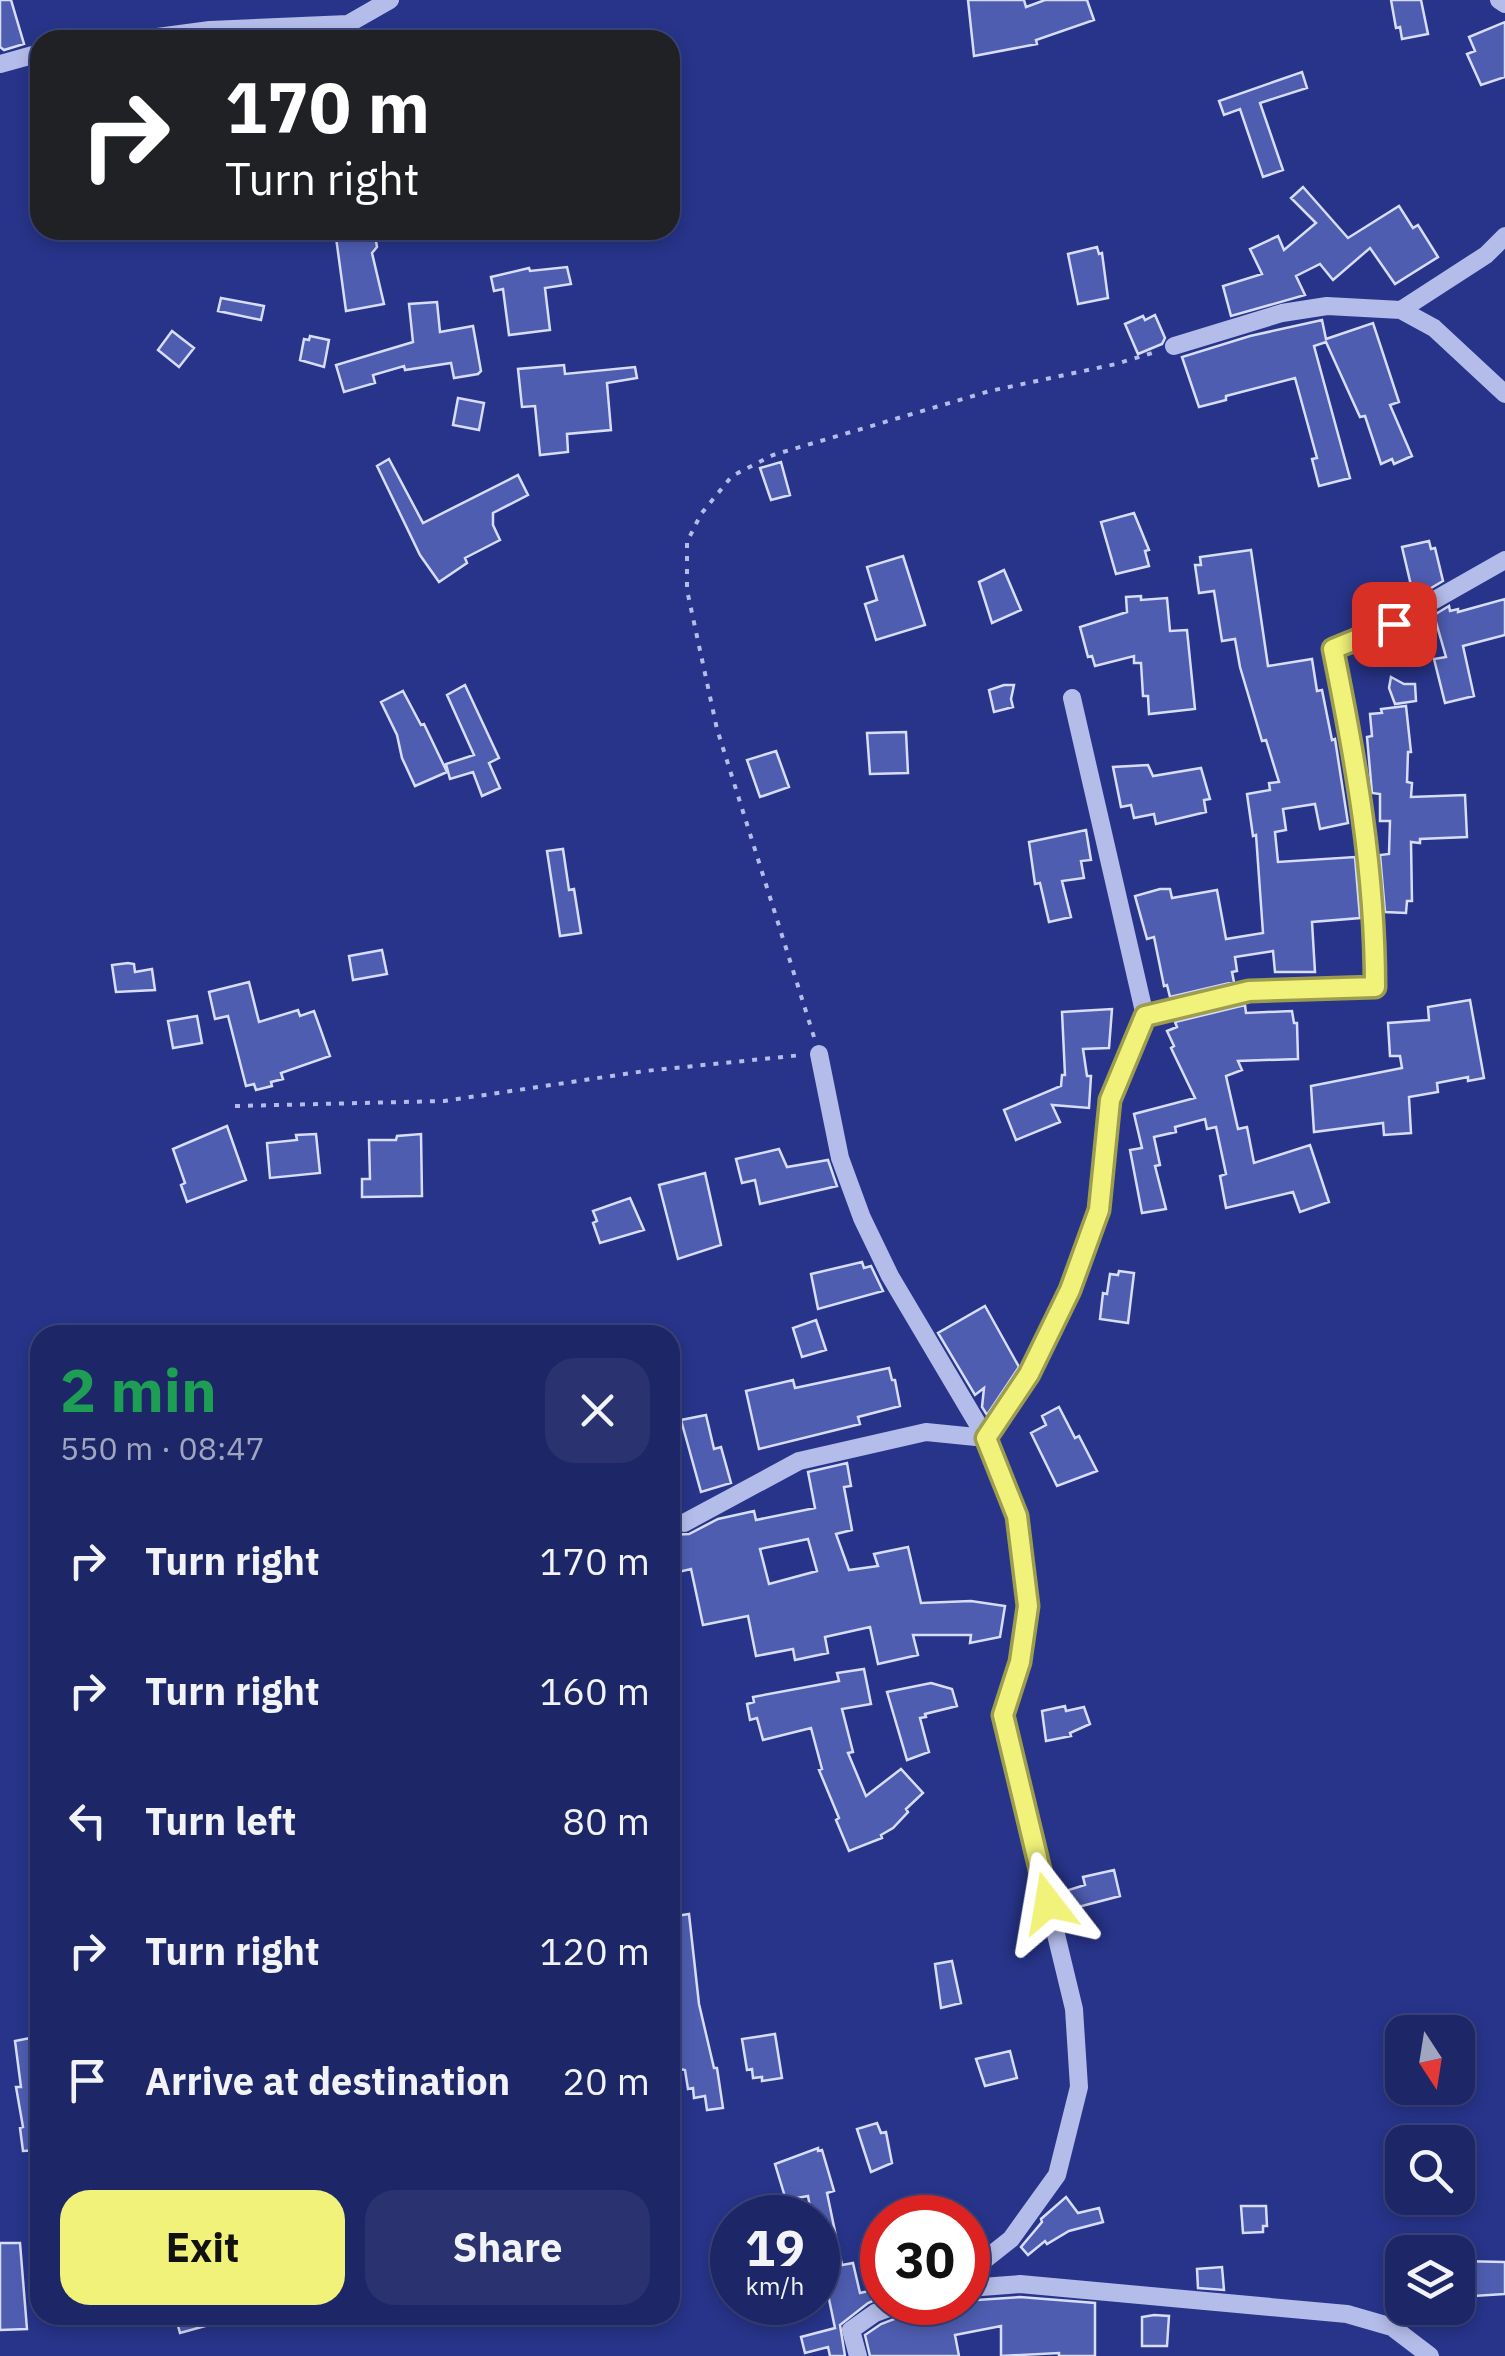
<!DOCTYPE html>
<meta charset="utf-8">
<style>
body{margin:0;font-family:"IBM Plex Sans",sans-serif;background:#2a3370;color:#f1f3f6;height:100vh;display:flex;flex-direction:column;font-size:38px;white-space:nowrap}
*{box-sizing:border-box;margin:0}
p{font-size:32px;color:#a0a5c0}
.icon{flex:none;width:55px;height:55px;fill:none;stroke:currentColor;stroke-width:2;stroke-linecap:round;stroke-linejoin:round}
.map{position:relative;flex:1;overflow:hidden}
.sheet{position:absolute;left:30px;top:1325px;width:650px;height:1000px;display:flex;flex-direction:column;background:#1d2767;border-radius:30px;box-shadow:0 5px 15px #0003,0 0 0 2px #3b447b}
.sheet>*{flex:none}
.hud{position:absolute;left:30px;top:30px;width:650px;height:210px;border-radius:30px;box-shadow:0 5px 15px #0003,0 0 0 2px #3b447b;background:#202124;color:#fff;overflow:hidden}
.needle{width:65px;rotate:168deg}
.buttons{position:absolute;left:1385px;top:2015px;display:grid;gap:20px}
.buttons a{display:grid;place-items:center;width:90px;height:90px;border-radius:20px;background:#1d2767;box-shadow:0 5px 15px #0003,0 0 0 2px #3b447b;font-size:50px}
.speed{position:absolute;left:710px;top:2195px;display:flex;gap:20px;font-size:50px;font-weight:700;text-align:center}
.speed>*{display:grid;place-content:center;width:130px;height:130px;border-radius:50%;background:#1d2767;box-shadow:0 5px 15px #0003,0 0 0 2px #3b447b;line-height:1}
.speed small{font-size:25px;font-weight:400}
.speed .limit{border:15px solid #d22;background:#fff;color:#111}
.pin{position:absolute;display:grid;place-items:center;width:85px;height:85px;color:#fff;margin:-42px;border-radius:20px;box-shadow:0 5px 15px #0006}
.me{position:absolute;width:110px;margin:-55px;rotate:346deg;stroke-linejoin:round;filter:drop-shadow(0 0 8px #0008)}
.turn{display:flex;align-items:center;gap:35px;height:210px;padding:0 30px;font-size:45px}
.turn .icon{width:130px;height:130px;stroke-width:2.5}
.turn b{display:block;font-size:70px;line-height:85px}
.round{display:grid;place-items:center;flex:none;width:105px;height:105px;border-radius:30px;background:#2a3370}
.summary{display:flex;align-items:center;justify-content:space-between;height:170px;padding:0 30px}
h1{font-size:60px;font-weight:700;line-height:75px;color:#1e9e55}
.primary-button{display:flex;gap:20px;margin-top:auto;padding:20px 30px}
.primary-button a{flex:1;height:115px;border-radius:30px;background:#f0f279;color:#111;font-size:40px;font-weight:700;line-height:115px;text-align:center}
.primary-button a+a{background:#2a3370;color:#f1f3f6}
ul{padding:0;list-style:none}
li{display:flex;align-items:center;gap:30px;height:130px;padding:0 30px}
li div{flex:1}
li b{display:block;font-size:38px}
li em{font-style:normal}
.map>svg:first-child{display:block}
.building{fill:#4f5db1;stroke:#d8ddf7;stroke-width:2.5;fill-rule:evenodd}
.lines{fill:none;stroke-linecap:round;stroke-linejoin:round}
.path{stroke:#b4bce9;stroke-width:4;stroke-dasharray:5 8;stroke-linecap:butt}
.minor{stroke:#b4bce9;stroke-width:18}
.route-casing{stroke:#9c9d4f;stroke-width:25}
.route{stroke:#f0f279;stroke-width:18}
</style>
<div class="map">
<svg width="1505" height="2356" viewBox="0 0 1505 2356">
<rect width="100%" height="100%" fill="#273489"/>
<!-- building -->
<path class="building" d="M0,0h11l13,44 -20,6 -4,-3z
M968,0h56l2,7 19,-7h42l7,20 -58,20 1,4 -63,12z
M1391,0h30l7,34 -26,5 -2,-12 -4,1z
M1505,22v55l-24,8 -14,-31 8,-3 -6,-14z
M1302,72l5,16 -47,15 23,67 -20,7 -23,-68 -16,6 -5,-14z
M1303,187l45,51 51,-32 14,22 5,-3 20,32 -43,27 -25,-36 -37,32 -13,-16 -24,12 9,19 -74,21 -8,-30 39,-12 -12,-25 28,-13 6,14 32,-27 -25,-25z
M335,230h39l3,17 -5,6 12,51 -38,7z
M1097,247l2,7 3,-1 6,45 -30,6 -10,-50z
M567,267l4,17 -26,4 5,42 -41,5 -6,-46 -9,2 -3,-14 38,-9 1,3z
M221,298l43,8 -3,14 -43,-9z
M437,302l3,30 33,-6 8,45 -3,3 -24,4 -3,-15 -46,7 -1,-4 -31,9 2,8 -31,9 -8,-27 77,-23 -4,-38z
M1155,315l10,23 -3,6 -24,10 -13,-30 18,-8 2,4z
M1322,320l4,19 47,-16 26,79 -9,3 22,51 -18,8 -2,-5 -11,5 -16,-48 -5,1 -34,-75 -12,4 36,132 -31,8 -7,-27 5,-1 -22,-80 -69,18v4l-27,7 -17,-50 68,-21z
M172,331l22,17 -15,19 -21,-17z
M310,336l19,4 -5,27 -24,-7 4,-21 5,1z
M564,365l1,9 70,-7 2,11 -30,5 4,47 -44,4 1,18 -28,3 -5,-49 -13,1 -4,-38z
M458,398l26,5 -5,27 -26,-5z
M389,459l34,64 95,-48 10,20 -35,18v12l7,15 -35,18 2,5 -28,19 -19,-27 -43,-89z
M781,462l9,33 -19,5 -11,-32z
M1134,513l15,37 -4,1 4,15 -33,8 -15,-52z
M1429,541l2,8 4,-1 8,33 -29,17 -12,-51z
M1251,550l17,116 44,-7 5,32 5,-1 10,50 3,-1 13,84 -28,6 -5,-25 -32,5 3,21 -11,2 3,30 77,-5 5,61 -48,4 3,50h-40l-2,-21 -38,6 2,14 -5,1 2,10 -64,15 -3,-12 -3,1 -10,-49 -7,2 -12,-43 25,-7h10l2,9 45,-8 9,49 37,-6 -7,-98 -3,1 -6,-42 23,-4 -1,-7 10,-1 -13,-42 -4,1 -22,-74 -5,-28 -13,2 -8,-50 -15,2 -4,-28h6l-1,-8z
M903,556l22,69 -49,15 -11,-36 12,-4 -10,-33z
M1004,570l17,40 -29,13 -13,-41z
M1141,596v4l26,-2 3,33 17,-1 8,79 -46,5 -1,-18h-5l-2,-33h-7v-7l-39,10 -3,-10 -4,1 -8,-30 47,-15 -1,-15z
M1505,599v36l-42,11 11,50 -29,7 -11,-44 12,-2 -12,-42 15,-9 1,5 8,-2v3z
M1391,677l13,7h11l1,17 -21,3 -6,-16z
M465,685l34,73 -10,5 11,25 -18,8 -9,-24 -23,7 -4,-15 28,-9 -27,-60z
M1004,685h10l-3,14 2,8 -19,5 -5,-22z
M403,691l18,34 3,-1 23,48 -32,14 -13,-28 -5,-23 -16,-33z
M1406,706l5,46h-3l-1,30 5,1 -1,14 54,-2 2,42 -47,2v4l-9,-1 1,59h-5l-1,12 -21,-1 -5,-57 9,-1 1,-33h-10v-27l-8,-1 -5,-56 5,-1 -2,-22 12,-1 -1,-4z
M906,732l2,41 -38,1 -3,-41z
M776,751l13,36 -29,10 -13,-37z
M1148,765l5,11 48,-8 9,31 -6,1 2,12 -50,12 -2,-10 -20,4 -3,-13 -10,2 -8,-40z
M1086,830l5,30 -10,1 3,17 -22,3 9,36 -22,5 -9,-39 -5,1 -6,-42z
M563,849l6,41 5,-1 7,44 -21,3 -13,-85z
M382,950l5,24 -34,6 -4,-24z
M128,963l6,1 1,8 17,-3 3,21 -39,2 -4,-27z
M249,982l10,40 39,-12 2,6 14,-5 16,45 -49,17 2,6 -12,3 1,4 -16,4 -2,-6 -8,2 -18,-70 -13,3 -6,-27z
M1470,1000l14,78 -16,3v-4l-31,6 1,9 -29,5 2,36 -27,2 -1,-12 -69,9 -3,-46 91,-18 -2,-12h-10l-2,-33 41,-3 -1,-13z
M1245,1005l1,8 46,-2 2,12h3l1,36 -60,2 4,9 -16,6 12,53 9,-2 7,36 56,-18 19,57 -29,10 -7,-20 -67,16 -6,-32 6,-2 -10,-47 -9,2 -2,-10 -30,8 1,5 -22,5 6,28 -5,1 11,43 -24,4 -12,-63 12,-2 -8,-34 61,-16 -24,-50 3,-2 -7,-15 10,-4 -2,-5z
M1112,1009l-3,39 -26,1 4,27h4l-2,32 -37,-3 8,17 -44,18 -12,-30 57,-24 1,-11h3l-3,-63z
M197,1016l5,27 -29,5 -5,-27z
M227,1126l19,54 -59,22 -6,-17 4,-2 -12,-34z
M316,1134l4,39 -50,5 -3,-35 30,-3 -1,-5z
M421,1134l1,62 -60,1v-18h8l-1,-39h27l1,-4z
M779,1149l8,18 41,-7 9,26 -77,18 -5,-24 -13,3 -6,-24z
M705,1173l16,72 -43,14 -19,-74z
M630,1198l14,32 -44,13 -7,-20 4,-2 -4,-10z
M862,1262l2,6 7,-2 12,25 -65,18 -7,-35z
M1119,1271l15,2 -6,50 -28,-4 3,-26 4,1 3,-20 8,1z
M985,1306l34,61 -32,48 -5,-8 2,-19 -9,7 -37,-62z
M816,1320l10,30 -24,7 -9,-29z
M889,1368l3,12h3l5,26 -42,11 2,7 -101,25 -13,-58 47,-11 2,8z
M1059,1407l16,31 4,-2 18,35 -40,15 -26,-53 15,-8 -4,-9z
M706,1415l8,34 7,-2 10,36 -30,9 -20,-72z
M847,1463l4,23 -7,1 8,43 -16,4 13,36 29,-4 -4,-12 34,-7 13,56 50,-2 34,5 -5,31 -30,6 1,-8h-58l5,20 -40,9 -8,-37 -45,10 3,16 -33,7 -2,-11 -37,7 -8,-40 -45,9 -12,-56 -21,5v-39l19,-1 29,-15 36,-8 2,9 59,-12 -7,-36zM808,1539l9,32 -48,13 -9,-35z
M864,1669l7,35 -29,5 11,43 -5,1 18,43 35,-27 22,24 -17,16 2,3 -15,16 -12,7 1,3 -33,13 -13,-31 3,-2 -20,-48 3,-1 -11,-41 -48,12 -6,-22 -7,2 -3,-16 7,-2 -1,-5 86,-16 -2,-8z
M931,1683l21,6 5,17 -32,8 1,3 -6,1 9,34 -22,8 -20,-68z
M1065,1706l1,5 18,-4 6,17 -20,9 1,3 -25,5 -4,-30z
M1114,1870l6,26 -57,15 -4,-18 26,-8 -2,-8z
M689,1914l10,90 15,64h3l6,40 -16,2 -2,-14 -11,2 -1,-10 -5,1 -3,-19 -15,-3v-27h5l-5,-29v-94z
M952,1961l9,42 -20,5 -6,-44z
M775,2034l7,44 -20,3v-4l-9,1 -1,-9 -5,1 -5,-31z
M40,2036v114l-17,1 -3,-23 3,-1 -7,-40h5l-6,-46z
M1010,2051l7,27 -32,8 -9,-27z
M877,2123l4,10 5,-1 6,31 -21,9 -14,-43z
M818,2148v3l4,-1 12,41 -7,2 15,72 11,-2 7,30 22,-5v9l-14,6 -28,22 5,31h-15l-2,-9 -23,6 -4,-16 34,-9 -17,-82v-28h-6l-4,-22 -22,4 -11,-36z
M1066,2197l12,16 21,-5 4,14 -34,9 -22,13 -2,-3 -17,14 -7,-8 21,-25 -1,-3z
M1241,2206h25l1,20h-4v6l-20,1z
M0,2243h20l7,86 -27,1z
M1458,2261l47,1v32l-47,3z
M1222,2267l2,23 -26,-2 -1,-19z
M1020,2297l75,6v53h-36v-3l-58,3v-30l-46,9 4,21h-89l-5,-21 16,-11 29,-11 7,-9z
M175,2315h52v5l-47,13z
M1154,2315l15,1 -2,30h-25v-29z"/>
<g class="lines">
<!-- path -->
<path class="path" d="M814,1037l-97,-308 -30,-139v-48l14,-28 31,-38 41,-21 217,-64 126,-27 43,-13
M235,1106l209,-5 201,-30 157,-16"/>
<!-- minor -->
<path class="minor" d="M1499,0l6,4
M135,40l75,-10 138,-6 42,-24
M0,64l40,-11
M1401,310l33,18 71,66
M1174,346l108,-33 45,-7 74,4 85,-55 19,-19
M1072,698l73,318
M819,1054l21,104 22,60 28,58 96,162 31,78 11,90 -8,56 -17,53 71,294 5,78 -22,88 -46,64 -43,34
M684,1523l115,-62 127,-29 60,6 43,-64 41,-84 29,-80 12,-110 34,-84 104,-25 126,-4c0,-120 -18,-221 -42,-338l61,-26 111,-63
M968,2288l52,-4 327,30 45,13 38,29
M858,2356l-7,-26 24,-17 30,-11"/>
</g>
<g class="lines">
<!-- route casing -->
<g class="route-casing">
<path id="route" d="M1048,1903l-45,-188 17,-53 8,-56 -11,-90 -31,-78 43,-64 41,-84 29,-80 11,-110 35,-84 104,-25 126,-4c0,-117 -19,-224 -42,-338l61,-25"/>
</g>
<!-- route -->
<use href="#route" class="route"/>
</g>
</svg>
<div class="buttons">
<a><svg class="needle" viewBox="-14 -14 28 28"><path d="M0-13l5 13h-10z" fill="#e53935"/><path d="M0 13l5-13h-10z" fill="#a0a5c0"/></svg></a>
<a><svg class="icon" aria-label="search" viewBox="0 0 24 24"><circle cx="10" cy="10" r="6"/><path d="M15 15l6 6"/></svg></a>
<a><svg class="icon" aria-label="layers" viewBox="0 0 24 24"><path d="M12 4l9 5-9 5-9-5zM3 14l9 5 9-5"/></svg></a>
</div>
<div class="speed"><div>19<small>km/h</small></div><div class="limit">30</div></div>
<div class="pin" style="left:1394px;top:624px;background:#d93025"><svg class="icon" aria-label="arrive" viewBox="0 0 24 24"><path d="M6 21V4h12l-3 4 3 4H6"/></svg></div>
<svg class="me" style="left:1048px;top:1903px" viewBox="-20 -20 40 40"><path d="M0-17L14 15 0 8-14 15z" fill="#f0f279" stroke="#fff" stroke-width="4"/></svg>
<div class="hud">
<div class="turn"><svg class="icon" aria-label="right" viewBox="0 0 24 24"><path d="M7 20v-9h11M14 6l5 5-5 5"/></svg><div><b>170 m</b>Turn right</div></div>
</div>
<section class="sheet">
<div class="summary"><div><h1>2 min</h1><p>550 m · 08:47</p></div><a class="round"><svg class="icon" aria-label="close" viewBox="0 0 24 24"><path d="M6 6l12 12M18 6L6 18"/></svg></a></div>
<ul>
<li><svg class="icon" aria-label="right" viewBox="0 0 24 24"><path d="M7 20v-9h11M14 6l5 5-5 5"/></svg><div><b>Turn right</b></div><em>170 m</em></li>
<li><svg class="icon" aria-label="right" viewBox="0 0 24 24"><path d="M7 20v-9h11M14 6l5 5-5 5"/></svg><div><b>Turn right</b></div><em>160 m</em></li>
<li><svg class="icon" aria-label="left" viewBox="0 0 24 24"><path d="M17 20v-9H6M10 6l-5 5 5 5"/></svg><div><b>Turn left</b></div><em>80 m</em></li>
<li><svg class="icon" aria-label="right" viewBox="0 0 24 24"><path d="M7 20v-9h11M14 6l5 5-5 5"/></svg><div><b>Turn right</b></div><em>120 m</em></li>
<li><svg class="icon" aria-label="arrive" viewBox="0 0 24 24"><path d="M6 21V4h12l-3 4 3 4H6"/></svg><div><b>Arrive at destination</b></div><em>20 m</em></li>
</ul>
<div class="primary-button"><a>Exit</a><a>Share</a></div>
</section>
</div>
